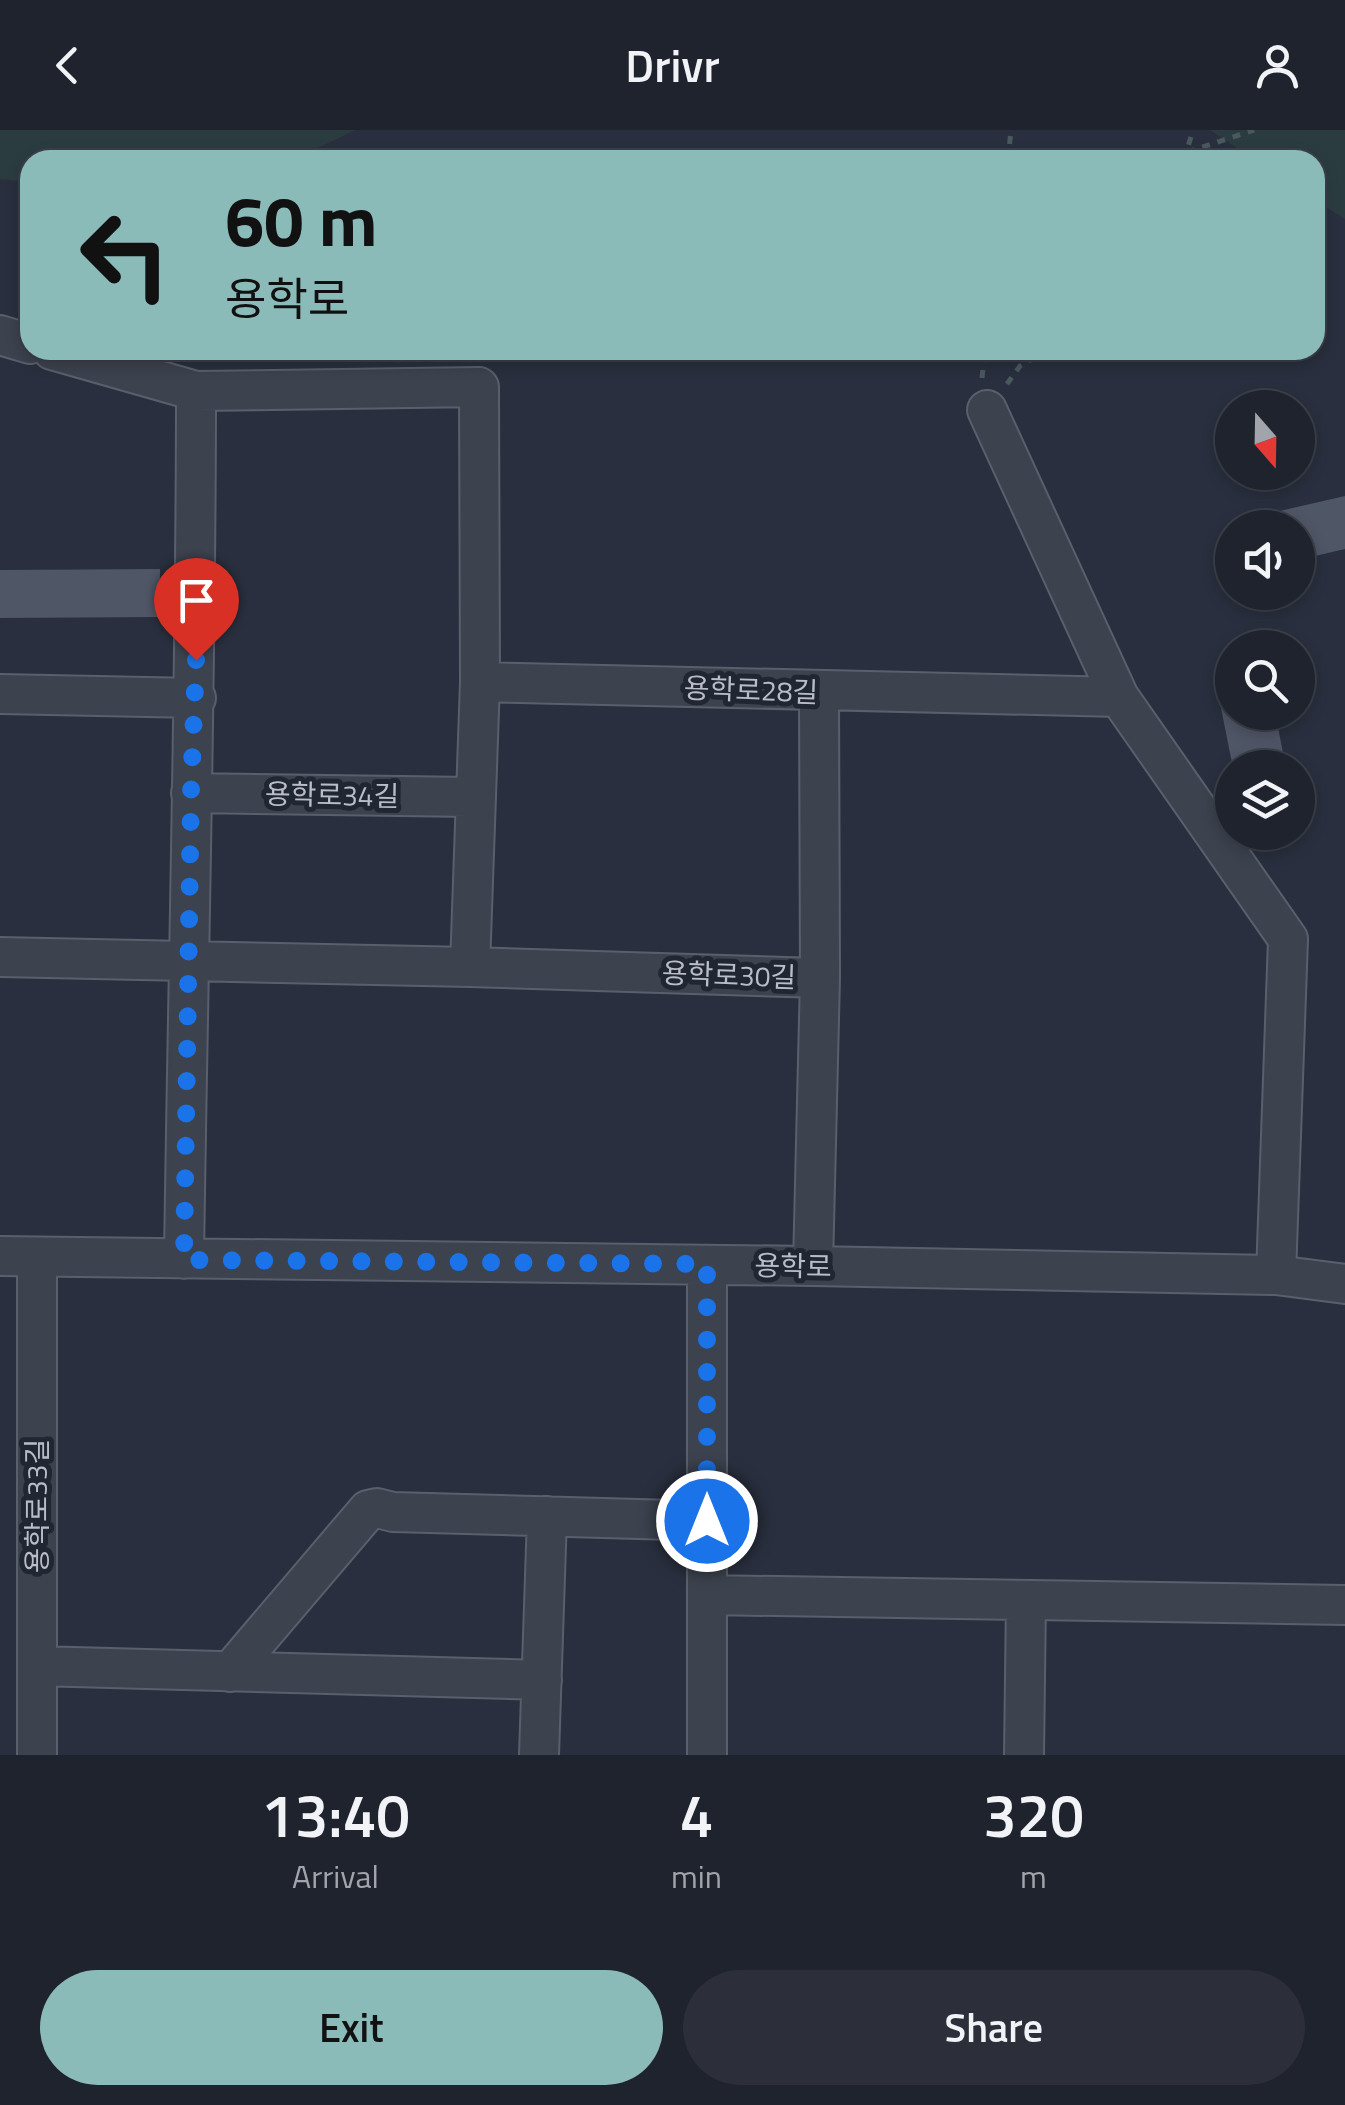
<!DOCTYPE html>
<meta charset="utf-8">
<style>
body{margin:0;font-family:"Titillium Web","Noto Sans KR",sans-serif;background:#2c2f3a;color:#f1f3f6;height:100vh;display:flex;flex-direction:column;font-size:38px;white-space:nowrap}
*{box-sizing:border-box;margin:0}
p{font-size:32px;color:#a1a4aa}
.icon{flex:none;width:55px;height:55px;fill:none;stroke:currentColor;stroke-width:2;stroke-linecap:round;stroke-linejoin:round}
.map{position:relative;height:1625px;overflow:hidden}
.details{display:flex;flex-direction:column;background:#1f232e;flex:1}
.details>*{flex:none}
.top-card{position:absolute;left:20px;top:20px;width:1305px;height:210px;border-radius:30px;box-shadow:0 5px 15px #0003,0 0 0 2px #3c404a;background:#8bbbb9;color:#111;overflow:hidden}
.needle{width:65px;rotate:160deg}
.buttons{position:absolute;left:1215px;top:260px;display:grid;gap:20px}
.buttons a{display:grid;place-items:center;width:100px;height:100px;border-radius:50%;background:#1f232e;box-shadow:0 5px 15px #0003,0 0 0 2px #3c404a;font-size:50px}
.pin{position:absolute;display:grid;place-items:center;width:85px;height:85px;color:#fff;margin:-102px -42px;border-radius:50% 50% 50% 0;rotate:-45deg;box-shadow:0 0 10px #0007}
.pin .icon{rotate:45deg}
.me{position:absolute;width:110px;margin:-55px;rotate:0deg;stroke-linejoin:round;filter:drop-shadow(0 0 8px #0008)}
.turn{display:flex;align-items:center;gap:35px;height:210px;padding:0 40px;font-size:45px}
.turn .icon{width:130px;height:130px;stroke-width:2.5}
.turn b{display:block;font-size:70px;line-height:85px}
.eta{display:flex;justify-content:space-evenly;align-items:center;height:170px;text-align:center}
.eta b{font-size:60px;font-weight:600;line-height:70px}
.primary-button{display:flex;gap:20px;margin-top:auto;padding:20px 40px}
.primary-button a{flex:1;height:115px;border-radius:60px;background:#8bbbb9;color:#111;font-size:40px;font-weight:600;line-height:115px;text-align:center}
.primary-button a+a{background:#2c2f3a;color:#f1f3f6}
header{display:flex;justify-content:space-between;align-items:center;height:130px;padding:0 40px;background:#1f232e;font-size:45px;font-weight:600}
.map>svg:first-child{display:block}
.green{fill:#2b3c40}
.building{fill:#4f5666}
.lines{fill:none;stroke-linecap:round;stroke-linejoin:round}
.minor-casing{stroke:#5a5f6c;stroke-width:42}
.path{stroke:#4a595e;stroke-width:5;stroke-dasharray:8 8;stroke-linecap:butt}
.minor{stroke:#3c424e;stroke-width:38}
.route{stroke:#1a73e8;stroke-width:18;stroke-dasharray:0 32.4}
.labels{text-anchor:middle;stroke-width:10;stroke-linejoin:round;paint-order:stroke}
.street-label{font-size:28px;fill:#b9bdc9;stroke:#212633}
</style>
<header><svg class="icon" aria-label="back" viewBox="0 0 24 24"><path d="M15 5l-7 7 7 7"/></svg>Drivr<svg class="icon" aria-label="person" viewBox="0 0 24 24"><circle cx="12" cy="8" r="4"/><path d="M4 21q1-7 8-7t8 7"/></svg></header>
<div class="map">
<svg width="1345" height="1625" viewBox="0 0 1345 1625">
<rect width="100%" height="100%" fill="#292f3e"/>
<!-- green -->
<path class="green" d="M0,0h355l-62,30h-263v22l-30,-3z
M1210,0h135v89l-30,-19v-40h-60z"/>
<!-- building -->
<path class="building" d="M1345,366v53l-47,11v-32h-47l-2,-10z
M160,439v48l-160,1v-48z
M1232,550v32h43l11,56h-53l-17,-85z"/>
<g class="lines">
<!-- minor casing -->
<g class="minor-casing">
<path id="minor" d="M0,205l30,9
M52,220l144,41 283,-4 1,295 -10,285
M987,280l132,287 169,242 -12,336
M480,552l639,15
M0,564l196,4
M191,663l282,4
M0,827l470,10 350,11
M0,1126l813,10 463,9 69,9
M37,1127v498
M184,1129c4,-289 12,-579 12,-868
M707,1135v490
M813,1136l7,-288 -1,-285
M707,1465l638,10
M37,1536l505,14
M230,1542l138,-162 9,-2 16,4 314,9
M539,1625l8,-239
M1024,1625l2,-155"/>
</g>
<!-- path -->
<path class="path" d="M1187,22l67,-22
M1008,30l3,-30
M1184,30l9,-30
M982,248l3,-28
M1007,254l13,-18 27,-16"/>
<!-- minor -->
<use href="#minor" class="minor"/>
</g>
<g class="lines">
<!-- route -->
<path class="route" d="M196,530l-5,132 -7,468 523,4v257"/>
</g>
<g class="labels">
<!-- street labels -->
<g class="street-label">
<text transform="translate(751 560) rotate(2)" y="10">용학로28길</text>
<text transform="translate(332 665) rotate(1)" y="10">용학로34길</text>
<text transform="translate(729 845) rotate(2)" y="10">용학로30길</text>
<text transform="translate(793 1136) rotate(1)" y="10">용학로</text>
<text transform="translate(37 1376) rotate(-90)" y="10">용학로33길</text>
</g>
</g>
</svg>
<div class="buttons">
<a><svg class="needle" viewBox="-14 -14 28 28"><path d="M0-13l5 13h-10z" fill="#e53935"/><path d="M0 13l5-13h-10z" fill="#a1a4aa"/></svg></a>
<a><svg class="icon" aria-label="sound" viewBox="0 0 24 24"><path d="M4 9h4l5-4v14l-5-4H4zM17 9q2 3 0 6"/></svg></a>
<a><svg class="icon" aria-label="search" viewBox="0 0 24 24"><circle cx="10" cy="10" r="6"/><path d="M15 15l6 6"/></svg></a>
<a><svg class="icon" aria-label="layers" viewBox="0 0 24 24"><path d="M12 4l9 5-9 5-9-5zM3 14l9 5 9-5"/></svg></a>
</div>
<div class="pin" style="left:196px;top:530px;background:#d93025"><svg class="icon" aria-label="arrive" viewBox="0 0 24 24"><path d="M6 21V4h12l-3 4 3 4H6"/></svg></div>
<svg class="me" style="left:707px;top:1391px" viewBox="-20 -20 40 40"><circle r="17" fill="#1a73e8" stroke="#fff" stroke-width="3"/><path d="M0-11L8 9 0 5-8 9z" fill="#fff"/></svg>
<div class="top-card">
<div class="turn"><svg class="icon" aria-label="left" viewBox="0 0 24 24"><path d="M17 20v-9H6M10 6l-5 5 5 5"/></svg><div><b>60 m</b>용학로</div></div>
</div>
</div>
<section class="details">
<div class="eta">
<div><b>13:40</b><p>Arrival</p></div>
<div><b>4</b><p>min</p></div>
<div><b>320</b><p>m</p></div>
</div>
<div class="primary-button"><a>Exit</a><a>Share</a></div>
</section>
